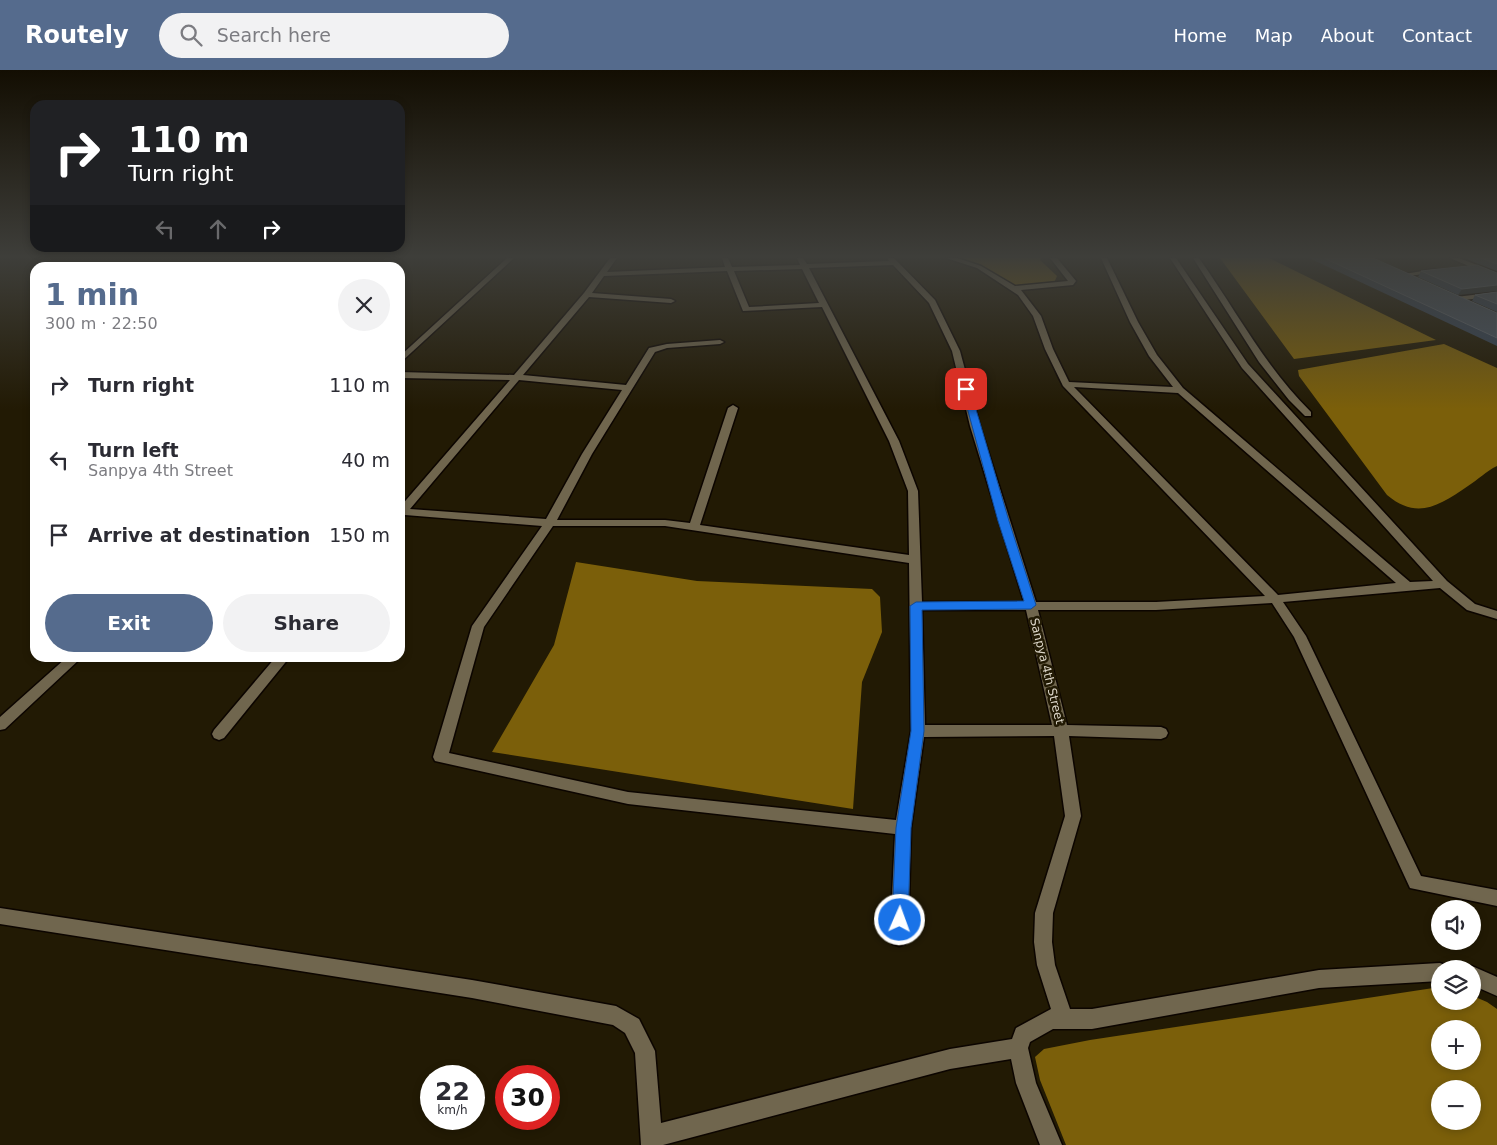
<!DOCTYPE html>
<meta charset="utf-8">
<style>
body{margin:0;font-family:"DejaVu Sans",sans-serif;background:#f2f2f3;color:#2b2b33;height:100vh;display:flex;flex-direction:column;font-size:19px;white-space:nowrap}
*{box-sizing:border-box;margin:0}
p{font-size:16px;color:#7c7c81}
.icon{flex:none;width:28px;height:28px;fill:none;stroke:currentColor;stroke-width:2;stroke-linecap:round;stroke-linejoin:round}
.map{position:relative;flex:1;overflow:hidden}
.panel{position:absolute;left:30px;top:192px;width:375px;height:400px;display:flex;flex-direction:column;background:#fff;border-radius:15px;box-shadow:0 2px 8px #0003}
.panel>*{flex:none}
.guide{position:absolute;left:30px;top:30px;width:375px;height:152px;border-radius:15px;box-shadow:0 2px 8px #0003;background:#202124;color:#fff;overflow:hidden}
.controls{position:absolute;left:1431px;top:830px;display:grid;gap:10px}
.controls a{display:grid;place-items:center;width:50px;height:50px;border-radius:50%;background:#fff;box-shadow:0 2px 8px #0003;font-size:25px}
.speed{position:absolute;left:420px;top:995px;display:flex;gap:10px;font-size:25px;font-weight:700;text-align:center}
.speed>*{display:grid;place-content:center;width:65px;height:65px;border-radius:50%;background:#fff;box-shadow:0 2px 8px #0003;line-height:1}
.speed small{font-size:12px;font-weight:400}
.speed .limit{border:8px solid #d22;background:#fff;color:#111}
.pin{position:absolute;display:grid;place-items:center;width:42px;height:42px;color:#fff;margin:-21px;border-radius:10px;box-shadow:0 2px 8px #0006}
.me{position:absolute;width:55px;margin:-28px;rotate:2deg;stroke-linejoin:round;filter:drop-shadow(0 0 4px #0008)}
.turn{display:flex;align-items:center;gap:18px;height:105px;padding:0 15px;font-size:22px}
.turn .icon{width:65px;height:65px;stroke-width:2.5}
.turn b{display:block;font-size:35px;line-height:42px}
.lanes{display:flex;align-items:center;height:48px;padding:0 15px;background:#0003;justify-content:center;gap:25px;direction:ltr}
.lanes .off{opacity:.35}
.round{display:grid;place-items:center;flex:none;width:52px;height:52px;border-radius:26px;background:#f2f2f3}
.head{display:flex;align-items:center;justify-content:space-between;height:85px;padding:0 15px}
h1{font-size:30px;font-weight:600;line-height:38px;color:#556b8d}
.action{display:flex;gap:10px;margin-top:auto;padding:10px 15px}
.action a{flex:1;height:58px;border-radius:30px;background:#556b8d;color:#fff;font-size:20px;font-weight:600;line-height:58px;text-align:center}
.action a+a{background:#f2f2f3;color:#2b2b33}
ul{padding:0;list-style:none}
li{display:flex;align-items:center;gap:15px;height:75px;padding:0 15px}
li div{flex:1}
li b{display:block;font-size:19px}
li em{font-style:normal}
header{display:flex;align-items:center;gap:30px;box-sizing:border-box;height:70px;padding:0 25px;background:#556b8d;color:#fff}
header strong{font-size:24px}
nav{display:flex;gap:28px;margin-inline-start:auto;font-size:18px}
.search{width:350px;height:45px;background:#f2f2f3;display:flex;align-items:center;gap:12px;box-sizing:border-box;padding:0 18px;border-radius:28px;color:#7c7c81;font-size:19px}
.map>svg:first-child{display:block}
.water{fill:#7b5f0a;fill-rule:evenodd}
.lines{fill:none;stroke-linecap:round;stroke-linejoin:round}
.minor-casing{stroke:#0c0500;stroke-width:3}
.minor{fill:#70664e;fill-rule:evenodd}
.wall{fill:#374455}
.shaded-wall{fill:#272d2f}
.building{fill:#495461;stroke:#606872}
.route{fill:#1a73e8;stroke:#114b97}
.labels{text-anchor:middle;stroke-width:5;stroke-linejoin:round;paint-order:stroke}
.street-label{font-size:12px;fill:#ddd7ca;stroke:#221a04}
</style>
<header>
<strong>Routely</strong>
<div class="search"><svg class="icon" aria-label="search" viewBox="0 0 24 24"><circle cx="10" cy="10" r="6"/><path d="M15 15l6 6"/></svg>Search here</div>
<nav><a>Home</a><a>Map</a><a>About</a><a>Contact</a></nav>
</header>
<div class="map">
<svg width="1497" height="1075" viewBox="0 0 1497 1075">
<rect width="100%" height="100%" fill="#221a04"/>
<!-- water -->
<path class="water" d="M952,188h89l-1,2 17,16 -3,7 -25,3 -16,-1 -9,-3 -25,-18z
M1220,188h49l167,82 -142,19z
M1444,274l53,24v98c-11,5 -19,14 -29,20 -29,20 -51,34 -81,9l-88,-119 -1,-6z
M576,492l121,19 175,8 8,8 2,35 -20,50 -9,127 -361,-57 62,-107z
M1440,917v14h32l1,-5 14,6 10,7v136h-431l-26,-65 -5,-23 9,-8 46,-9zM1440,959h32v32h-32zM1440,1019h32v32h-32z"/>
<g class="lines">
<!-- minor casing -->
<g class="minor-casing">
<path id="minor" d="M507,188h7l-114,105v-7z
M610,188h7l-10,14 118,-5 -3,-9h6l4,9 68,-2 -3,-7h6l4,6 82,-3 -2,-3h7l41,42 25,51 20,75 56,176h120l109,-6 -202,-210 -18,-37 -12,-33 -15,-21 -41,-27 -31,-10h11l24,8 34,20 53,-5 -18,-23h7l19,23 -3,4 -52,5 20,26 12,33 16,33 104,5 -24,-31 -19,-34 -29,-64h6l31,64 19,33 26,33 227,194 23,-1 -191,-213 -72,-110h6l72,106 199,217 28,23 22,7v8l-30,-9 -27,-22 -157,14 23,34 115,240 76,14v16l-87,-18 -116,-251 -22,-34 -116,7h-118l29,115 94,2 5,2 2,4 -2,4 -5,2 -92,-3 12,80 -28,97 -1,29 3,23 15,44h22l227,-39 121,-7 7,3 1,3h-8v12l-121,7 -227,41h-39l-23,13 -2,6 8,35 26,62h-22l-24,-62 -5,-24 -61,10 -287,76h-22l-6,-92 -10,-20 -12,-8 -141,-27 -472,-74v-16l472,72 144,26 23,13 16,32 6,72 289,-74 62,-10 4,-11 35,-19 -14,-44 -3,-23 1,-29 30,-97 -11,-80 -130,1 -13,91 -3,110 -3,6 -6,2 -6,-2 -3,-6 5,-104 -267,-30 -193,-43 -2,-4 39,-131 70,-100 -137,-11 -5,2v-10l110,-127 -110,-2v-6l114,3 70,-82zM893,195l36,38 23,48 18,75 54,176h-102l-4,-111 -19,-50 -90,-173zM802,199l17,34 -70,4 -15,-36zM727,201l16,40 79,-4 67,134 19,50 1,64 -209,-30 38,-117 -5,-3 -5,3 -38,115 -25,-3h-108l35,-66 63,-102 12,-4 53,-4 4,-2 -4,-2 -53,4 -18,4 -23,37 -103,-10 66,-78 82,6 4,-2 -4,-2 -79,-6 12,-17zM519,310l103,10 -40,64 -36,65 -136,-10zM1074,317l104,6 218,190 -118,12zM553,456h112l244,37 2,168 -15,89 -268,-28 -179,-39 35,-126zM922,540h104l26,115h-127z
M1193,188h6c37,52 66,109 112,154v4h-6l-16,-16 -30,-38z
M1450,188h9l38,15v5z
M1435,199l3,2 -1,1 -35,5 -4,-2z
M1497,222v4l-41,5 -4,-2 4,-2z
M66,588h15l-76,71 -5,1v-13z
M275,588h14l-65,80 -5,2 -5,-2 -2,-4 2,-4z
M1472,896l25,11v19l-25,-11v-16h-7z"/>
</g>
<!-- minor -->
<use href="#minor" class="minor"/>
</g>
<!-- wall -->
<path class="wall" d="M1309,188h64l124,55v33z
M1464,188h33v13z
M1421,201l76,2 -39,22 -40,-18z
M1497,222v20l-25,-11 3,-6z"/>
<!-- shaded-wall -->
<path class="shaded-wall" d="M1497,215v6l-39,4 4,-6z"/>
<!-- building -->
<path class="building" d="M1324,188h49l124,55v25z
M1481,188h16v6z
M1477,195l20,8v12l-35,4 -41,-18z
M1497,222v12l-22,-9z"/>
<!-- sky -->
<linearGradient id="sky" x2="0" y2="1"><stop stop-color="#130e02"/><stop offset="0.55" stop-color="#3e3e3a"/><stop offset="1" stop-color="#3e3e3a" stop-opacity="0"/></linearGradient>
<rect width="1497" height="339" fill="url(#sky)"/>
<!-- route -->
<path class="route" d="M966,317l4,2 39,132 27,84 -5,4 -109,1 2,121 -13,97 -3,92 -2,5 -6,2 -6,-2 -2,-5 4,-92 15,-97 -1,-125 6,-4 108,-1 -26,-80 -36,-132z"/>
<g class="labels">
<!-- street labels -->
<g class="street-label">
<text transform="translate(1047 601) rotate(76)" y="4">Sanpya 4th Street</text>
</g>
</g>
</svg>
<div class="controls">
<a><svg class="icon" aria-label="sound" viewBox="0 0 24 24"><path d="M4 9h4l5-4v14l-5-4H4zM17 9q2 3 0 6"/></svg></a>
<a><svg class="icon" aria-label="layers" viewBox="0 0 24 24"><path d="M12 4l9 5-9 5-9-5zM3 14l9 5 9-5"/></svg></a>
<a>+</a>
<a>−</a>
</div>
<div class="speed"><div>22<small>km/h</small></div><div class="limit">30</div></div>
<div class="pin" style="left:966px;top:319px;background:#d93025"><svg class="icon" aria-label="arrive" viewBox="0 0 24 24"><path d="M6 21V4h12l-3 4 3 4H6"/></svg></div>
<svg class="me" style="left:900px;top:850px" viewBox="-20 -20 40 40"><circle r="17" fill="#1a73e8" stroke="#fff" stroke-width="3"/><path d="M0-11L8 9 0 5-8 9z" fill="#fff"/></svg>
<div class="guide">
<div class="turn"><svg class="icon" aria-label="right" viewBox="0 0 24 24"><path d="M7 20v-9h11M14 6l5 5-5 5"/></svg><div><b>110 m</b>Turn right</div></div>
<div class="lanes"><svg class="icon off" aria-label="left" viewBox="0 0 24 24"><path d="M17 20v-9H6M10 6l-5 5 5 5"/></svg><svg class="icon off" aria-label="ahead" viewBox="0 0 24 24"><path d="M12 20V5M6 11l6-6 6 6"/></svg><svg class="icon" aria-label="right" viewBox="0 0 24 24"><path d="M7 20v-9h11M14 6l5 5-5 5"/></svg></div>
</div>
<section class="panel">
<div class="head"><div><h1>1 min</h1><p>300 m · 22:50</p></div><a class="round"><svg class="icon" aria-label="close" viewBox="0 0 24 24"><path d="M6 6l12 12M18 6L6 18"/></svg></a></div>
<ul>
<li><svg class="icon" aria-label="right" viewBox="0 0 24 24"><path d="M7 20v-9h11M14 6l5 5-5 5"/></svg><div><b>Turn right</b></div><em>110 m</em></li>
<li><svg class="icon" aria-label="left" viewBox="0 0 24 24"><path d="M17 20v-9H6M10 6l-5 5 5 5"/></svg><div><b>Turn left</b><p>Sanpya 4th Street</p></div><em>40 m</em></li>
<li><svg class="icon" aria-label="arrive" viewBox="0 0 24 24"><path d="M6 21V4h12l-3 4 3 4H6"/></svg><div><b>Arrive at destination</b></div><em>150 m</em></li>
</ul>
<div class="action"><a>Exit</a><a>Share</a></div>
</section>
</div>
